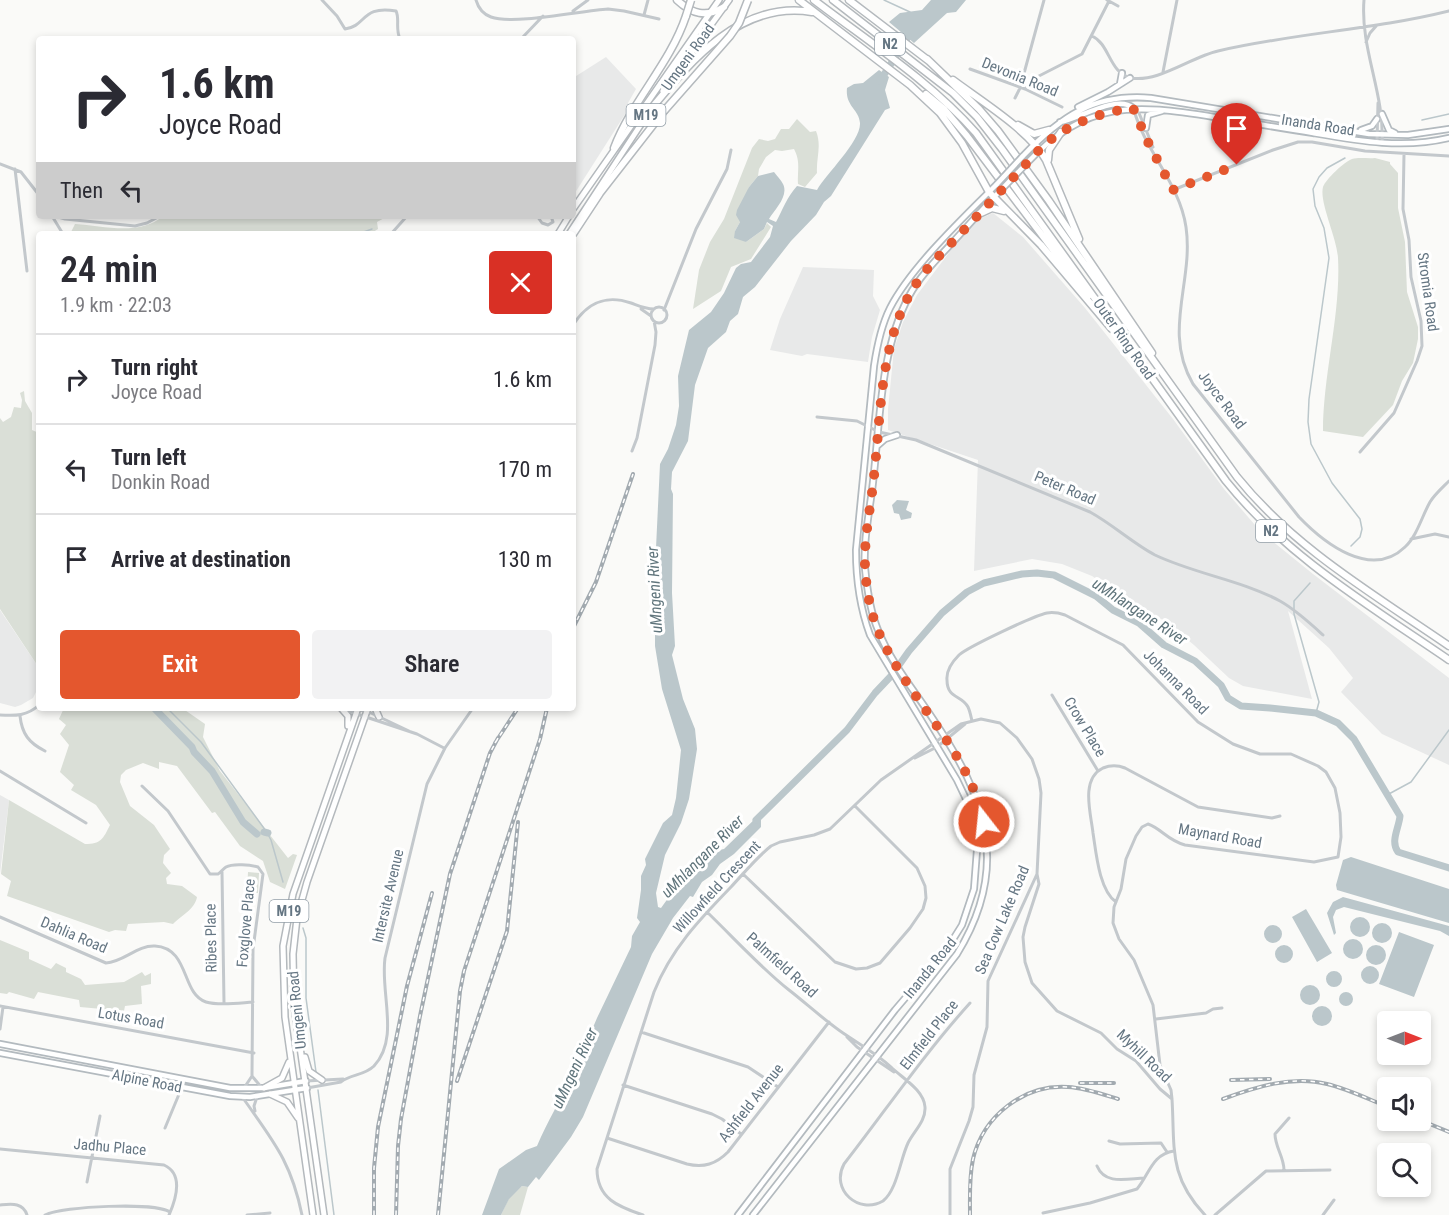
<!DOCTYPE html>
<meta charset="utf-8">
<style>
body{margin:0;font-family:"Roboto Condensed",sans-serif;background:#f2f2f3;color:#2b2b33;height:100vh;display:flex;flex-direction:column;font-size:22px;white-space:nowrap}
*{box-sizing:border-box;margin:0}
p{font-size:20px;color:#7c7c81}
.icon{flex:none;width:33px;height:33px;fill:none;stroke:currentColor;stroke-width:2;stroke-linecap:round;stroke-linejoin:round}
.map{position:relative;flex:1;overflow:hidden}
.details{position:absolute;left:36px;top:231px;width:540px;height:480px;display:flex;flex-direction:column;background:#fff;border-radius:6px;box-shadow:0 3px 9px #0003}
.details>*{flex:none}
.banner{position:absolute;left:36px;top:36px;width:540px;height:183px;border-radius:6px;box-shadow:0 3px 9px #0003;background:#fff;color:#2b2b33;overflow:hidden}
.needle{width:39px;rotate:90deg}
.controls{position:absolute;left:1377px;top:1011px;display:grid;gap:12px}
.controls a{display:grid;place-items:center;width:54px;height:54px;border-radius:6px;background:#fff;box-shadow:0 3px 9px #0003;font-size:30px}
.pin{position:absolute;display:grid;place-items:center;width:51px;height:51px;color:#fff;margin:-62px -26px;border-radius:50% 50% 50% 0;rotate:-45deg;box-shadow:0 0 6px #0007}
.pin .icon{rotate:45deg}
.me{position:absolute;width:66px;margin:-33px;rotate:344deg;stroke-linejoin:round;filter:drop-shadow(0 0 4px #0008)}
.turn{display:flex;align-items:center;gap:21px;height:126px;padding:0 24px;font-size:27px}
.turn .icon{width:78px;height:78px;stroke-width:2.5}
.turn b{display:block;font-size:42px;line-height:51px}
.then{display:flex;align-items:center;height:57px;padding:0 24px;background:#0003;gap:12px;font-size:22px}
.round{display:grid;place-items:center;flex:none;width:63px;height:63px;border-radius:6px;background:#f2f2f3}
.headline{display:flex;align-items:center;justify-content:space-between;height:102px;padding:0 24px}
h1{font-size:36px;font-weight:600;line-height:45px}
.cta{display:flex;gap:12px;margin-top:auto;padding:12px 24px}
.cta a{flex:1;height:69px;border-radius:6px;background:#e4572e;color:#fff;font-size:24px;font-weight:600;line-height:69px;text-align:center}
.cta a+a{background:#f2f2f3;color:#2b2b33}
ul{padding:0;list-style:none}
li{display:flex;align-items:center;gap:18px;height:90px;padding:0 24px;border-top:2px solid #e1e1e2}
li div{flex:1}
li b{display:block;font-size:22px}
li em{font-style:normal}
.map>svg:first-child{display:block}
.built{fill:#e8e9e9}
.green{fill:#dadfd7}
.water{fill:#bbc7cb}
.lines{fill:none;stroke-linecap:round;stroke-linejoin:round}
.stream{stroke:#bbc7cb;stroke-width:1.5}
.river{stroke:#bbc7cb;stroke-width:7}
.secondary-casing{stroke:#b3babf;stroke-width:8}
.trunk-casing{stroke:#b4b9bd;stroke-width:8}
.motorway-casing{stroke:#b4b9bd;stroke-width:9}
.minor{stroke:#c3c8cc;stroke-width:3}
.secondary{stroke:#fff;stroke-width:4.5}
.trunk{stroke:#fff;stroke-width:5}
.motorway{stroke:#fff;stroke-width:6}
.rail-casing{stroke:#a2aab0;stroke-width:4}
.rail{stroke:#fff;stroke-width:1.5;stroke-dasharray:4.5;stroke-linecap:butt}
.secondary-bridge-casing{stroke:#b3babf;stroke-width:8;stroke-linecap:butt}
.motorway-bridge-casing{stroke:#b4b9bd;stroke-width:9;stroke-linecap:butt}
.secondary-bridge{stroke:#fff;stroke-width:4.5}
.motorway-bridge{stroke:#fff;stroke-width:6}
.route{stroke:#e4572e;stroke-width:10;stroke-dasharray:0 18}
.labels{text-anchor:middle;stroke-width:6;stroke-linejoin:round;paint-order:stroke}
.shield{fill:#fff;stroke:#939fa8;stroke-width:1.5}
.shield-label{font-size:14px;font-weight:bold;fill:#657683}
.street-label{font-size:15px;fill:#657683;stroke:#fff}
.water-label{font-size:16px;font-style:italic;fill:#60757c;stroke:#fff}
</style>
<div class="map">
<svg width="1449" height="1215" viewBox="0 0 1449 1215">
<rect width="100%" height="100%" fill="#fafaf8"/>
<!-- built -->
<path class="built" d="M606,57l30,32 -8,14 1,5 -56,88v-118z
M993,213l30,24 62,71 88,111 51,70 37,43 52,42 136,104v87l-67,-31 -41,-42 12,-14 -24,-30 -41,-37 24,88 -69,-13 -14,-8 -35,-33 -31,-25 -37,-20 -34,-24 -30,-12 -30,-5 -58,12 4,-111 -90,-30v-21l6,-60 9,-27 14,-27 37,-49 25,-27z
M803,267l71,3 -1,26 7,14 -8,27 -4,25 -61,-8 -5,2 -32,-6 10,-31z
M0,610l39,58 -2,22 -4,8 -12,7 -6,2 -15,-4z
M0,795l9,5 -9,74z"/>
<!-- green -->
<path class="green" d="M797,119l13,13 6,-1c6,15 0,27 1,42l-12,14 -7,-3c-1,-12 3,-22 -4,-35l-12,2 -7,-1 -9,7 -7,12 -1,7 -9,11 -9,35 -5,9 11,11 18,-13 3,-6 4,4 -20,32 -20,8 -10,24 -28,18 6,-39 11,-28 14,-23 28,-71 7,-9 9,2 7,-2 6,-10h8z
M1375,158l15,4v2l8,9v35l7,34 2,50 11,35v12l-5,24 -11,18 -9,24 -30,32 -40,-6c0,-57 18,-117 15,-173 -1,-20 -19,-56 -15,-71 3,-8 21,-25 29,-28 7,-2 17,0 23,-1z
M163,216h225l-11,6 1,7 -8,5h-300l5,-10c29,2 65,12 88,-8z
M24,391l1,10 7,12v17l7,3v235l-39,-59v-191l3,4 8,-5 3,-10 7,1 1,-8 -2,-7z
M64,708h118l23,16 -2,13 17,34 68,87 5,-4 4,1 -12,34 -15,-7 -7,-21 -23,-15 -25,-34 -3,1 -35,-47 -18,-4v7l-16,-6 -17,7 -5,5 -1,7 10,24 24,19 16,24 -6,6 -1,8 8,10 -5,5 1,6 15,2 15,11c-2,12 -16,19 -24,27l-9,-2 -36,2 -2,7 -11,-1 -6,2 -102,-36 4,-15 -10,-7 8,-74 76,44c16,0 18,-5 25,-19l-14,-20 -25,-15 3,-5 -14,-13 9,-27 -9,-11 6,-9 -7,-6z
M248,872l11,1 -1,20 -11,-1z
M0,940l29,12v7l22,10 5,-6 10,5v4l15,7 4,6 39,-3 18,-10 3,4 6,-3v11l-10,2 1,18 -17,2 -1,5 -44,-4 -1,-7 -41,-8 -4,7 -25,-7 -2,2 -7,-1z
M522,1186l6,1 -8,28h-19l8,-17z"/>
<!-- water -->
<path class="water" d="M931,0h35l-10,12 -9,1 -33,30 -25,-21 11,-9 22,-3z
M879,70l10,7 -4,13 5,18 -5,2 -54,86 -7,6 -8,13 -25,26 -36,46 -12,10 -5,17 -8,7 -4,11 -18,16 -13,37 -7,56 -16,31 -1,17 2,5 -1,99 3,53 -3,9 11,44 12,30 2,20 -8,50 -8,24 -16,32 -9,38 2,14 3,1 13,-18 4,-1 10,-13 22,-16 9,-10 5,-1 37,-36v14l-27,27 -14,10 -8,11 -10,7 -9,15 -3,-1 -17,22 -21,36 -69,163 -12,20 -32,43 -3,-3 -8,10 -6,-1 -13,13 -8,16h-19l17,-46 27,-19 11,-4c5,-12 11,-24 17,-35 7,-13 20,-24 20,-39l23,-54 34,-71 1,-11 8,-14 -3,-4 4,-28v-14l5,-11 -1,-6 18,-36 9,-8 4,-17 5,-48 -19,-61 -7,-43v-77l5,-105 8,-15 8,-24 3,-19 -1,-30 11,-46 22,-18 13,-19 12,-25 5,-4 10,-2 19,-25 3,-11 -6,-4 -3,7 -18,13 -12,-4 1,-7 5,-9 -4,-7 1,-5 12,-23 9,-11 16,-4c3,4 7,8 9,12 6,12 -8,25 -14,35l7,3c7,-13 11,-25 21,-36l20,4c9,-16 44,-49 43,-67 -1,-14 -15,-17 -13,-35l7,-4 9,-1z
M897,500l12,1 -3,9 6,3 -1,5 -10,2 -2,-6 -5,-1 -2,-8z
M1351,857l98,32v34l-112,-33 -1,-5 7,-25z
M1343,897l106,29v10l-9,-5 -96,-24 -8,3 -3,7 3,16 -2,2 -7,-22 6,-11z
M1306,909l26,44 -15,9 -25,-45z
M1350 927a10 10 0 1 1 20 0a10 10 0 1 1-20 0Z
M1372 933a10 10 0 1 1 20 0a10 10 0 1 1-20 0Z
M1264 934a9 9 0 1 1 18 0a9 9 0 1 1-18 0Z
M1399,932l35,13 -20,52 -35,-13z
M1343 949a10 10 0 1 1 20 0a10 10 0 1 1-20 0Z
M1275 954a9 9 0 1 1 18 0a9 9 0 1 1-18 0Z
M1366 955a10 10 0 1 1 20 0a10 10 0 1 1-20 0Z
M1361 975a9 9 0 1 1 18 0a9 9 0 1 1-18 0Z
M1326 979a8 8 0 1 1 16 0a8 8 0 1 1-16 0Z
M1300 995a10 10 0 1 1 20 0a10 10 0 1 1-20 0Z
M1339 999a7 7 0 1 1 14 0a7 7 0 1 1-14 0Z
M1312 1016a10 10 0 1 1 20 0a10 10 0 1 1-20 0Z"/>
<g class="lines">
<!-- stream -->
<path class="stream" d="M884,0l26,12
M1422,120l27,-6
M1345,158l-18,10 -8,9 -6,12 2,17 9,22 5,30 -20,141 -1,23 3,22 21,39 28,36 2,10 -2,8 -9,9
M358,234l14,-5
M1310,583l-16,18v13l25,88 -3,11
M167,708l34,34 65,89 5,9 12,42
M1387,795l24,-13 38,-52
M303,928l3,10v60l10,74
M318,1090l16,125"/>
<!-- river -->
<path class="river" d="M880,81l28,-44
M155,709l37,38 2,5 18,19 31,51 14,12
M756,820l91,-90 28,-37 17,-18 17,-24 33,-38 25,-21 17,-9 38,-9 15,-1 17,2 42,21 17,14 26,13 25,22 31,16 26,24 7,13 13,8 29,2 46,5 22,10 16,16 46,77c-1,12 -10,25 -2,36l51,16
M264,832l4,1"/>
<!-- secondary casing -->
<g class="secondary-casing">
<path id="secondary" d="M1120,84l2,-11
M1078,107l30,-15 22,-14
M1382,114l7,16 6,3
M1060,122c18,-3 58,-28 73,-14
M1146,128l2,-13 14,-4
M1361,130l11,-4 5,-7
M1022,157c38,-40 72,-64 129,-59l218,36 39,1 41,-6
M1026,164c60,-64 108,-60 188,-47 33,5 66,11 99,16 46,8 90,16 136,5
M877,446l8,-7 12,-4
M0,1044l230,44h34l42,-7
M0,1053l230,43 20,1 57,-9
M738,1215l157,-205 52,-61 15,-24 12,-36 3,-39 -3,-24 -7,-25 -10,-21 -87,-145c-10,-27 -14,-56 -14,-85l18,-184c3,-20 7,-40 16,-58 21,-41 74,-91 107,-124
M753,1215l204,-261c54,-87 29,-157 -24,-235 -19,-29 -42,-56 -55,-89 -8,-19 -11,-41 -13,-62 -2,-28 5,-58 8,-86 7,-60 7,-132 36,-186 11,-20 27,-36 43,-53 16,-17 32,-36 49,-53"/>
</g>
<!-- trunk casing -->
<g class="trunk-casing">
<path id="trunk" d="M663,91l66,-91
M573,209l146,-209
M558,234l11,-18
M569,234l82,-125
M341,708l7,8v10
M375,708l4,9
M305,1057l4,14 13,9
M264,1088l18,-10 7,-16
M270,1094l17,8 11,16
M313,1215l-28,-198 -2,-71 10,-52 65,-186
M324,1215l-30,-210 -1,-51 4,-36 10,-36 61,-174"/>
</g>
<!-- motorway casing -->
<g class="motorway-casing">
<path id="motorway" d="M677,0c15,14 29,18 47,7
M799,0l111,85 30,28 22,30 27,49 52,53 71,84
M814,0c55,42 116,81 162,133l250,348c60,75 144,125 223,179
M833,0l120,93 24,24 25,32 235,328c57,71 138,118 212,169
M849,0l80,61
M927,59l52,50 19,22 51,70 103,152
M953,80c28,21 77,51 93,80l33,79
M926,94l18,15 23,27 121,160
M650,110c40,-48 90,-110 162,-98
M1018,125l16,9 15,-4
M614,148c18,-47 56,-84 72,-132
M1048,160l1,-10 12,-18
M979,214l13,-6 12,3
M573,234l27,-41 64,-82"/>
</g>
<!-- minor -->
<path class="minor" d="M322,0l15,16 8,13c22,-3 16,-24 51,-18 4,8 -1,17 4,28
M476,0c2,7 7,14 15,17 22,8 89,-6 117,-8l16,2 35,8
M1107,0l11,6
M1364,0c-4,49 21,94 18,143
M573,11l15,-11
M644,15l4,-15
M1092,36c18,8 17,37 39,42 27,5 60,-21 87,-27 76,-18 155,-21 231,-40
M521,39l22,-23
M1366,42l4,-9 7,-8
M970,69l55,20 37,18
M1163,72l14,-72
M1025,89l10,-11 47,-24 27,-53
M1015,98l5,-10 24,-88
M1134,110c11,41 46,74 52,117 8,55 -24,104 7,157l106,133c25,26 72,63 106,30 12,-11 17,-31 25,-45 5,-8 12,-14 19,-21
M1136,110l3,3 14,34
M1377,141l1,-38
M0,164l21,8 18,23
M15,169l12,102
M1173,190l100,-40 25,-8h14l53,9 84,5
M52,216l11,18
M55,216l10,3 70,7 12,-3 13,-7
M537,216l5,7 6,2 5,-3 -2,-6
M391,234l16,-18
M651 315a8 8 0 1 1 16 0a8 8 0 1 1-16 0Z
M641,309l10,7
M664,310l32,-81 31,-60 4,-19
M573,325c14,-22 32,-31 58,-22 8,3 14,6 23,6
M817,417l40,4 22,11 37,8 174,72c22,12 44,32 65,43 40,19 86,25 125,46 16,9 30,22 43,34
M632,451l5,-13 18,-93 1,-13 -2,-11
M1360,452l34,-39 23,-52 5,-15 -1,-25 -10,-44 -2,-37 -6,-31 1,-55
M1411,539l24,-5 14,3
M1052,695l46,76
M353,708l18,5 38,18
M345,710l72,24 27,14
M0,715c16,1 27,1 39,-10
M20,716c2,18 9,27 25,35
M972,721c-1,-4 -2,-10 -4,-14 -6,-12 -21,-8 -21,-27 -1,-10 5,-18 12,-25 9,-8 74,-39 88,-42 6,-1 12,0 18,2l58,30 75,77 35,22 27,10h31l27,12 8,6 9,16 5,25 1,24 -3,20 -24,5 -129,-17c-18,-5 -23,-16 -37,-21l-6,3 -6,9 -10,23 -5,30 -7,18 -1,16 6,16 15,21 19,45 7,60 11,25 1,9
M915,758l22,-11 28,-23
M0,771l86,52
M142,786l26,25 42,63h8c3,-2 5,-5 8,-7 7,-4 25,-2 32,0l5,7 -10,75 -1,127 -8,12
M222,872l2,131
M743,874l92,88 21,7 11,-1 13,-5 30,-35 13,-19 3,-11 -1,-12 -8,-18 -62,-62
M1037,874l2,10 -14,43 -2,10 2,25 7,21 25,28 44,22 16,16 19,12 24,28 12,10c3,48 -4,77 33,116
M1116,902c-17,-12 -20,-50 -23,-69 -2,-19 -13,-54 10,-65 7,-3 15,-3 22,0l73,39 74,11 8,-2
M707,912c27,26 53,55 82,78 18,14 35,30 54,43 16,11 33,20 48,34 11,11 33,23 34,40 1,14 -11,24 -17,36 -8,17 -11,47 -25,58 -24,14 -53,-11 -39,-37 42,-54 80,-110 126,-161
M0,917l106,46c18,-1 31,-18 49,-17 35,2 26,48 51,56 13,4 33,1 47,0
M0,1006l254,47
M1156,1019l50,-6 7,-4 9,-1
M0,1029l3,-22
M641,1032l107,35 30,20
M847,1037l10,10 37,25
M252,1076l10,12
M306,1081l37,-2
M623,1085l89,29 10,5 19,15
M307,1088l34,-6c9,-8 23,-6 33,-16 26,-28 6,-73 11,-108l42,-174 18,-36 28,-40
M243,1098c30,43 48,63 59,117
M255,1111l-1,-5 3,-9
M165,1128l17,-41
M607,1138l80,26c17,4 29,0 41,-12l101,-130
M1109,1141l11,3 41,-1 6,9
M0,1149l164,16c20,9 12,34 5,50
M1097,1166c8,19 29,13 47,12
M1284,1170c0,-13 -9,-23 -9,-36l14,-16
M87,1182l13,-66
M0,1205c11,-1 23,-3 27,10
M1043,1213l47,-10 47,-14c12,-14 15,-35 37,-38
M45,1215c18,-9 110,-13 125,-3
M247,1215l23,-2
M643,1215c-24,-8 -46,-16 -46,-46l57,-177c17,-43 46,-73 77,-105 13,-14 25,-29 40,-41l9,-4 34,-7 16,-6 51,-49 80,-56 20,-5 19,4 17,15 15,21 7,20 2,14 -4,81 -49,107 -1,46 -13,48 -1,32 -4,14 -19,48v46
M1215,1215l51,-44 64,-1
M1323,1215l11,-15"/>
<!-- secondary -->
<use href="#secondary" class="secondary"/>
<!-- trunk -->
<use href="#trunk" class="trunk"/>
<!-- motorway -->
<use href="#motorway" class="motorway"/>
<!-- rail casing -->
<g class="rail-casing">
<path id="rail" d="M573,628l23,-46 37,-108
M495,743l23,-35
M1231,1080l39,-1
M457,1081l50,-150 11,-109
M1080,1083h34
M1223,1099c33,-12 69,-24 104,-15 21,5 41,15 61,23
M1420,1120l29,12
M374,1215v-47l4,-41 29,-141 25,-93
M396,1215l2,-69 3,-27 19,-103 30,-142 40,-121 8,-15
M438,1215l22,-224 4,-20 76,-232 7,-31
M970,1215c0,-18 -1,-37 3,-56 10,-43 51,-75 95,-72 17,1 34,7 50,12"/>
</g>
<!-- rail -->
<use href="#rail" class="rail"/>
<!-- secondary-bridge casing -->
<g class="secondary-bridge-casing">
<path id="secondary-bridge" d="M997,184l25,-27
M1001,190l25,-26"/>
</g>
<!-- motorway-bridge casing -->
<g class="motorway-bridge-casing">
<path id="motorway-bridge" d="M686,16l5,-16
M664,111l66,-75 9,-13 9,-23"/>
</g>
<!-- secondary-bridge -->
<use href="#secondary-bridge" class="secondary-bridge"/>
<!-- motorway-bridge -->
<use href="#motorway-bridge" class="motorway-bridge"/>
</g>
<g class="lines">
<!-- route -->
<path class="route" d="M984,822c-16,-73 -76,-122 -105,-189 -9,-21 -13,-45 -14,-67 -1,-30 6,-60 9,-90 7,-62 6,-135 40,-189 12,-19 29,-35 45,-52 27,-28 54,-57 81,-86 26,-25 58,-36 93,-41l15,34 25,48 64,-25"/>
</g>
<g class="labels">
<!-- shield labels -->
<g class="shield">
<rect x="875" y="33" width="30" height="22" rx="4.5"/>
<rect x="626.5" y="104" width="39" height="22" rx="4.5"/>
<rect x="1256" y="520" width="30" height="22" rx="4.5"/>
<rect x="269.5" y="900" width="39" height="22" rx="4.5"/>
</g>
<g class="shield-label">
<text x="890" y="49">N2</text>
<text x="646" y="120">M19</text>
<text x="1271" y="536">N2</text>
<text x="289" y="916">M19</text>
</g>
<!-- street labels -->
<g class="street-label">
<text transform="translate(688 57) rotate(-54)" y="5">Umgeni Road</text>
<text transform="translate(1020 77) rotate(22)" y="5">Devonia Road</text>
<text transform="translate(1318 125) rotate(9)" y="5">Inanda Road</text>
<text transform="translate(1428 292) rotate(82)" y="5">Stromia Road</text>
<text transform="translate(1124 339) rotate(55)" y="5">Outer Ring Road</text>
<text transform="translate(1222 400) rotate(53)" y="5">Joyce Road</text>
<text transform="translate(1065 488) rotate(23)" y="5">Peter Road</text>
<text transform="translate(1176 682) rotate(45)" y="5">Johanna Road</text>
<text transform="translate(1085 727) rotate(59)" y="5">Crow Place</text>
<text transform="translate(1220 836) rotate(10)" y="5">Maynard Road</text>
<text transform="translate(717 887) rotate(-47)" y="5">Willowfield Crescent</text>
<text transform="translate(388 896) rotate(-77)" y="5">Intersite Avenue</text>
<text transform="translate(1002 920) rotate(-67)" y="5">Sea Cow Lake Road</text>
<text transform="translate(246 923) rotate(-85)" y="5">Foxglove Place</text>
<text transform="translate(74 935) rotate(23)" y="5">Dahlia Road</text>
<text transform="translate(211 938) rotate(-91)" y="5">Ribes Place</text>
<text transform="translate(782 965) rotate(42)" y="5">Palmfield Road</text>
<text transform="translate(930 968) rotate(-51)" y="5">Inanda Road</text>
<text transform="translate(297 1010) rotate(-96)" y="5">Umgeni Road</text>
<text transform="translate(131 1018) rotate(10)" y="5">Lotus Road</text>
<text transform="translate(929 1035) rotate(-52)" y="5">Elmfield Place</text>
<text transform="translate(1144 1056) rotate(44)" y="5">Myhill Road</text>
<text transform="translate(147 1081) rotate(11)" y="5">Alpine Road</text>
<text transform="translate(751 1103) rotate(-52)" y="5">Ashfield Avenue</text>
<text transform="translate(110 1147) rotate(5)" y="5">Jadhu Place</text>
</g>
<!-- water labels -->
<g class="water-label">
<text transform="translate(654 590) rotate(-93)" y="6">uMngeni River</text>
<text transform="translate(1140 611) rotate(33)" y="6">uMhlangane River</text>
<text transform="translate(702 856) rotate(-45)" y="6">uMhlangane River</text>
<text transform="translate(574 1068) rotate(-65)" y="6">uMngeni River</text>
</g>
</g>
</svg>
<div class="controls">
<a><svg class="needle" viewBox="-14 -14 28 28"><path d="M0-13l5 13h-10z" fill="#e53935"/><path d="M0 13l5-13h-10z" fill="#7c7c81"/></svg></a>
<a><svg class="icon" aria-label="sound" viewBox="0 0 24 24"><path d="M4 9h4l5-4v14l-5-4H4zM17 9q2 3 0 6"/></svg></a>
<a><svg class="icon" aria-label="search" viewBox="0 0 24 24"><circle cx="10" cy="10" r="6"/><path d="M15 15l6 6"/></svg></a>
</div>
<div class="pin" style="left:1237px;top:165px;background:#d93025"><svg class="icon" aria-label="arrive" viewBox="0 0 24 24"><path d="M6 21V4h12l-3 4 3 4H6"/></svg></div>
<svg class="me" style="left:984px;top:822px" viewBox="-20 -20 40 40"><circle r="17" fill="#e4572e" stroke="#fff" stroke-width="3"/><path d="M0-11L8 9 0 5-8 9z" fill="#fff"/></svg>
<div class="banner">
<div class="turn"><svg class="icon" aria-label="right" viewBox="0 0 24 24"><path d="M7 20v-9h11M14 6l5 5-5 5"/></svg><div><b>1.6 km</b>Joyce Road</div></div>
<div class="then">Then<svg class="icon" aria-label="left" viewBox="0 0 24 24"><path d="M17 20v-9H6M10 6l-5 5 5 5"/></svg></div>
</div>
<section class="details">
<div class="headline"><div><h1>24 min</h1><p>1.9 km · 22:03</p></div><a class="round" style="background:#d93025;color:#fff"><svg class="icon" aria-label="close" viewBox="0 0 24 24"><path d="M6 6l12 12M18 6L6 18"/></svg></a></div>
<ul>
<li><svg class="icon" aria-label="right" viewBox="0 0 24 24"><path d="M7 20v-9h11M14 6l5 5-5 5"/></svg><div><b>Turn right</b><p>Joyce Road</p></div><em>1.6 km</em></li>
<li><svg class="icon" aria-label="left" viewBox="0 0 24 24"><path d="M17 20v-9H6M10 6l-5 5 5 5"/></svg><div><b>Turn left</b><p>Donkin Road</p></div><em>170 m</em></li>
<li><svg class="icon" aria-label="arrive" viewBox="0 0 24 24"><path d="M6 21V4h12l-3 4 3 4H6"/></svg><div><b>Arrive at destination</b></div><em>130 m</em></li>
</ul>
<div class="cta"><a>Exit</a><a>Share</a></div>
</section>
</div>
